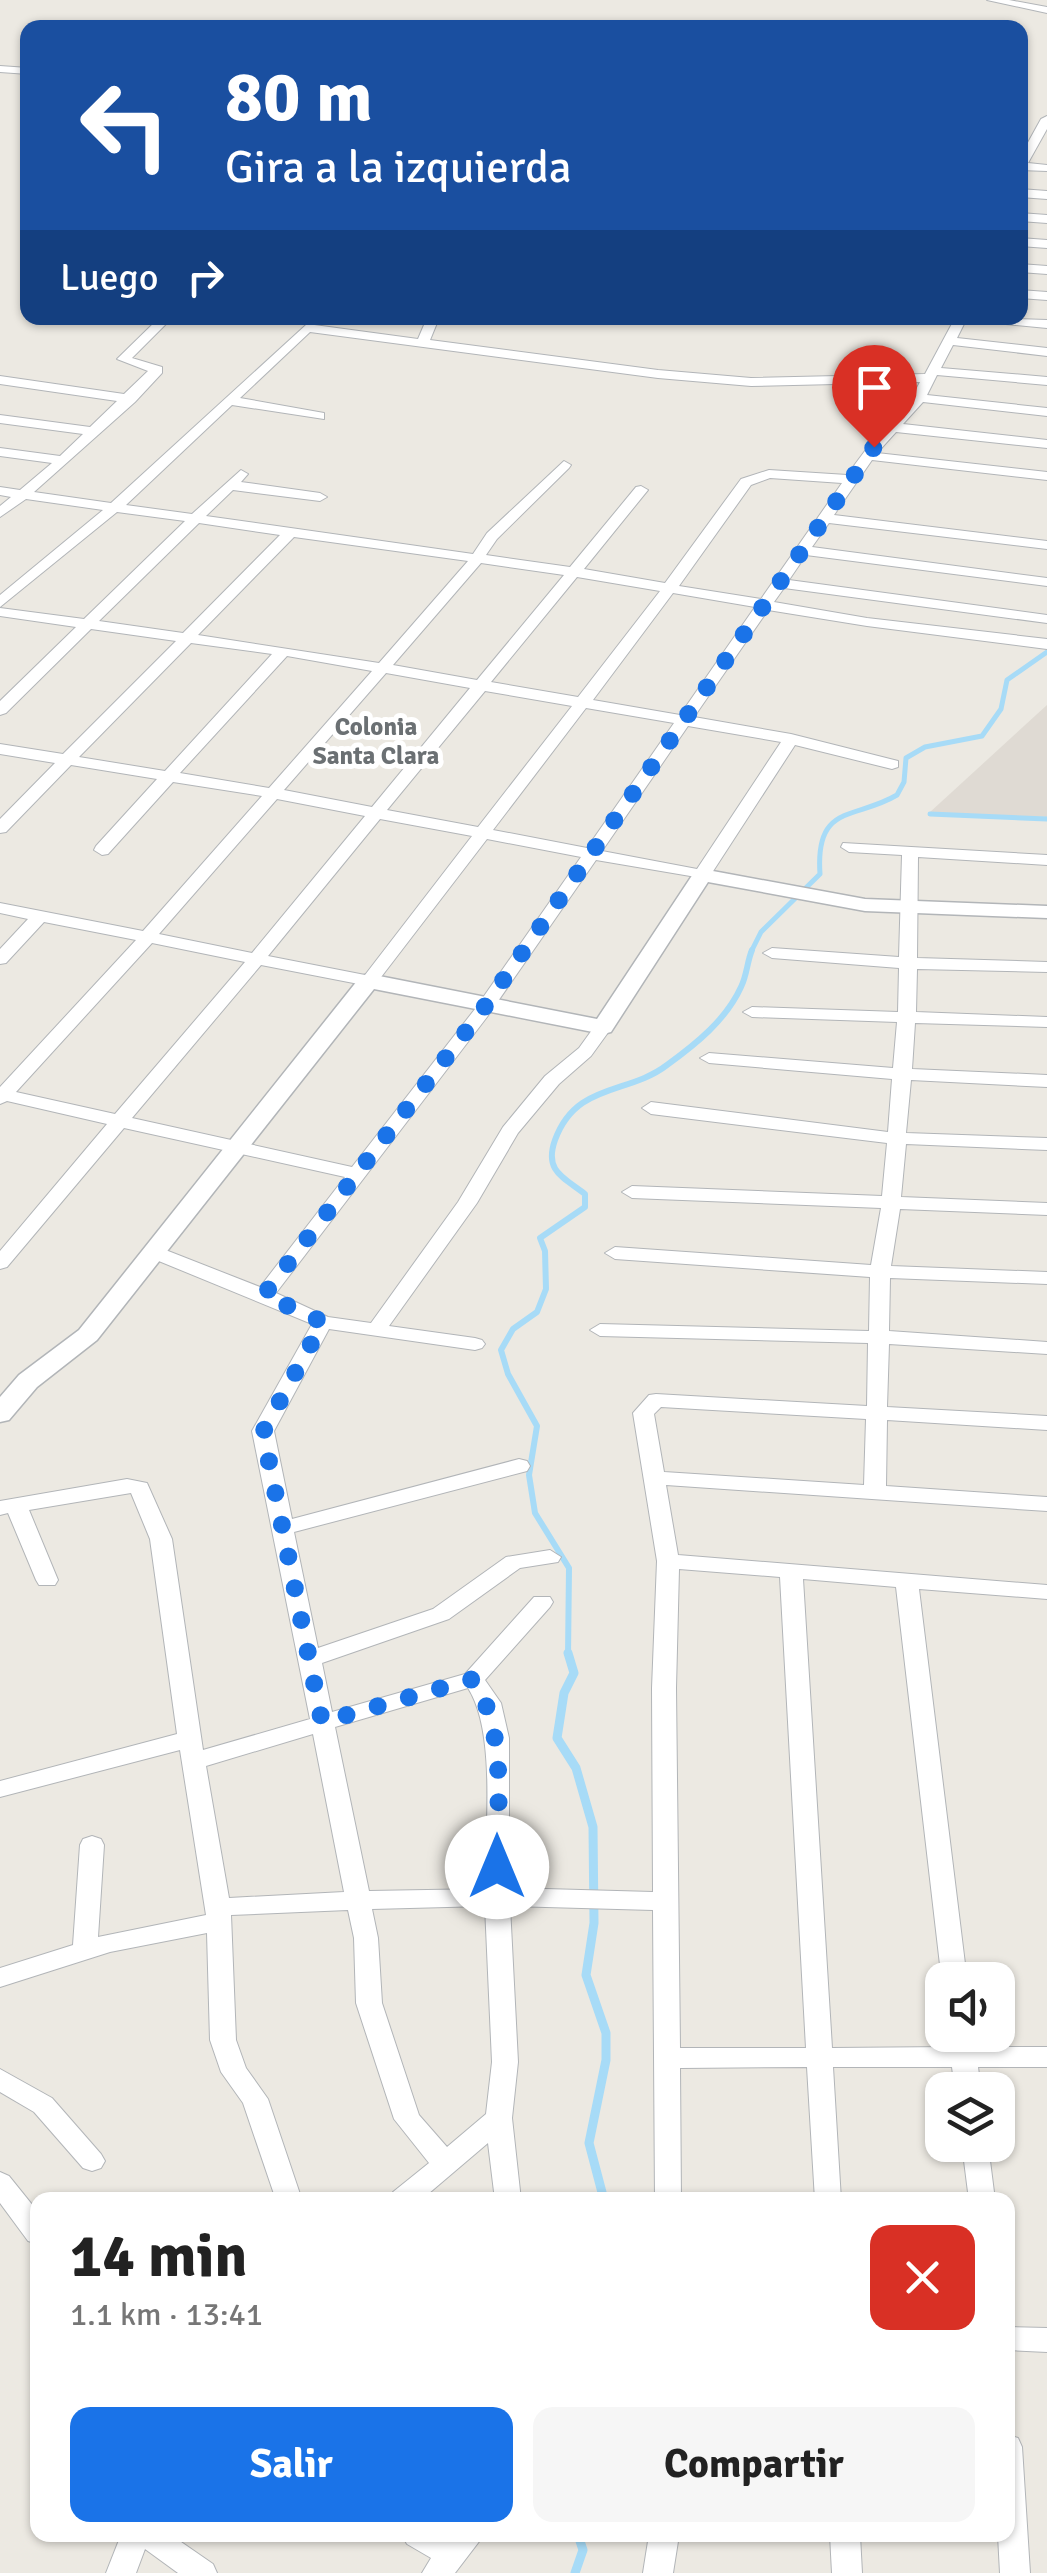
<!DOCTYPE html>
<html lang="es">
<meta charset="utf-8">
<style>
body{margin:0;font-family:Signika,sans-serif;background:#f6f6f6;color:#222;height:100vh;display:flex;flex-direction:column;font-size:38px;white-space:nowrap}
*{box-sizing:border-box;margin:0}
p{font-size:32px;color:#767676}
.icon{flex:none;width:55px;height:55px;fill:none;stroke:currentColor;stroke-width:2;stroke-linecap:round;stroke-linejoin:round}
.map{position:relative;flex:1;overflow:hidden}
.sheet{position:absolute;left:30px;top:2192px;width:985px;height:350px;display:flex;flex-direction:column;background:#fff;border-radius:20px;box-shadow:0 2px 8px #0004}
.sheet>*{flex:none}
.top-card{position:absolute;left:20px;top:20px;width:1008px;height:305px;border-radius:20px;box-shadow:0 2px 8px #0004;background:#1a4fa0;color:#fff;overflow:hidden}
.fabs{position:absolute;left:925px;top:1962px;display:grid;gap:20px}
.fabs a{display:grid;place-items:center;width:90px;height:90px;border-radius:20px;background:#fff;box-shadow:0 2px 8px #0004;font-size:50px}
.pin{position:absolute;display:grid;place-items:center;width:85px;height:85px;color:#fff;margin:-102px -42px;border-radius:50% 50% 50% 0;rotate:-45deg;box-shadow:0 0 10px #0007}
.pin .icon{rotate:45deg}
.me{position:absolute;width:110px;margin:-55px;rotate:0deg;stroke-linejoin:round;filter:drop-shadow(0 0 8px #0008)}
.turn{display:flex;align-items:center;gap:35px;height:210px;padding:0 40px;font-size:45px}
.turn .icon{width:130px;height:130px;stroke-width:2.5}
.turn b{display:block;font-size:70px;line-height:85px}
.then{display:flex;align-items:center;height:95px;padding:0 40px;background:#0003;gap:20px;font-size:38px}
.round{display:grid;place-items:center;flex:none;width:105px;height:105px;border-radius:20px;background:#f6f6f6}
.headline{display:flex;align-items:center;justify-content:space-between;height:170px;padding:0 40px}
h1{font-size:60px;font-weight:700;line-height:75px}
.button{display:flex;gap:20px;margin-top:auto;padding:20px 40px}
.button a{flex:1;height:115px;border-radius:20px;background:#1a73e8;color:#fff;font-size:40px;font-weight:700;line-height:115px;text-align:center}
.button a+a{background:#f6f6f6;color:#222}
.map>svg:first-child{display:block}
.education{fill:#dfdad3}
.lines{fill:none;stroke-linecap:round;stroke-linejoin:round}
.stream-far2{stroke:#a7dbf7;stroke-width:5}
.stream-far1{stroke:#a7dbf7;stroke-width:6}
.stream{stroke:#a7dbf7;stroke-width:9}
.minor-casing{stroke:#b2b5b8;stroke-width:2}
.tertiary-casing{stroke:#b2b5b8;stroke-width:3}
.minor{fill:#fff;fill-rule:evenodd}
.tertiary{fill:#fff;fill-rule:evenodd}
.route{stroke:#1a73e8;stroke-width:18;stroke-dasharray:0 32.4}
.labels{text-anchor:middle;stroke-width:10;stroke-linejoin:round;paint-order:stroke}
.far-neighbourhood-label{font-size:25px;font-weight:bold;fill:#6b7073;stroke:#fff}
</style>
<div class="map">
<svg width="1047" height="2573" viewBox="0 0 1047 2573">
<rect width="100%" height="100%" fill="#ece9e2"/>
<!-- education -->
<path class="education" d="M1047,705v112l-118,-4z"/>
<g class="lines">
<!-- stream-far2 -->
<path class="stream-far2" d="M930,814l117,5
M751,952l10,-20 59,-58c-5,-71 35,-54 77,-79l7,-13 2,-24 19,-11 57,-11 19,-27 6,-29 40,-28"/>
<!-- stream-far1 -->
<path class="stream-far1" d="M568,1656l1,-88 -34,-55 -6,-38 8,-49 -29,-52 -7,-24 12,-21 24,-17 9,-23 -1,-38 -5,-13 45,-31v-13c-22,-17 -41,-23 -30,-54 21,-58 73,-45 112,-75 29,-21 59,-45 74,-78 6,-12 6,-25 11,-37"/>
<!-- stream -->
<path class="stream" d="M568,1653l6,20 -10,20 -7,45 19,30 17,59 1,96 -8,52 20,58v27l-17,83 15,57
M575,2573l8,-23 -5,-15"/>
<!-- minor casing -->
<g class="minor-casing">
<path id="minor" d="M987,0h22l38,7v6z
M0,66l28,2v6l-28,-2z
M1047,116v13l-19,34 19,2v6l-27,-1v-13l21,-38z
M1020,189l27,2v8l-27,-2z
M1020,213l27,2v8l-27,-2z
M1020,238l27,2v8l-27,-2z
M1020,264l27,2v8l-27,-2z
M1020,290l27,2v8l-27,-2z
M159,318h13l-40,40 30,9v6l-27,29 -101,90 77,11 196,-179 111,15 9,-21h12l-9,22 228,30 93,8 174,-4 30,-56h12l-10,20 90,10v8l-94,-11 -12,23 106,9v8l-110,-10 -10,20 120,13v8l-124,-14 -20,22 144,16v8l-151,-16 -19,21 170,19v8l-175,-20 -38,55 213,26v8l-218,-26 -17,24 235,31v8l-241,-31 -17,25 258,35v8l-263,-35 -10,14 93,16 180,21v10l-180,-23 -99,-16 -74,107 97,17 107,27v6l-6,2 -97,-24 -87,134 -112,-19 -109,157 -211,276 52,24 43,6 87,-121 45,-75 42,-51 34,-28 18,-25h12l3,4 -21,29 -32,28 -41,49 -41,70 -88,123 86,12 7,2 3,4 -3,4 -7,2 -146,-21 -55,102 18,88 227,-60 8,2 3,5 -3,5 -233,61 24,116 115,-39 73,-52 44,-7 11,7 -3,5 -38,6 -71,51 -127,44 10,49 133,-38 69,-77h16l3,5 -3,5 -65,73 16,23 8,35v150l144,4 -1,-204 5,-127 -24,-148 16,-18 7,-1 211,12 1,-63 -268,-7 -10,-6 10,-6 269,7 1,-54 -255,-18 -10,-6 10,-6 256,18 10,-57 -249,-10 -10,-6 10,-6 250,10 5,-53 -236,-29 -9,-6 9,-6 237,30 4,-53 -183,-16 -9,-5 9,-5 184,15 4,-46 -145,-5 -9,-5 9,-5 146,5 1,-44 -127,-10 -9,-5 9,-5 127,9 3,-102 -53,-3 -8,-5 2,-4 204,12v10l-129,-8 -1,101 130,4v10l-130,-3 -1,43 131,5v10l-132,-4 -3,46 135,6v12l-136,-7 -5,53 141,5v12l-141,-6 -5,53 146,6v12l-147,-6 -9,57 156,6v12l-157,-6 -1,53 158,11v12l-158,-10 -2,63 160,9v14l-160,-10 -1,66 161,11v14l-381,-26 12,70 369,30v14l-128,-10 48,391 -25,2 -46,-395 -93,-8 29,469 118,-1 -2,-12h26l1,12h72v20h-69l3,23h-26l-3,-23h-119l8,133h-26l-8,-133 -127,1 1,132h-26l-2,-290 -143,-4 8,156 -6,56 9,82h-26l-7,-57 -67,57h-31l3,-8 36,-29 -35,-44 -38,-116 -2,-65 -6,-28 -117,5 5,125 10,28 22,31 34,101h-26l-33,-97 -22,-31 -11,-32 -3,-107 -97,19 -110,35v-19l73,-23 7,-100 3,-6 9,-3 9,3 3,6 -6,92 108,-22 -26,-165 -180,47v-16l177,-47 -27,-195 -19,-46 -102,17 29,70 -3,5h-16l-3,-5 -28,-67 -8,2v-14l127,-22 20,4 25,56 31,211 107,-31 -58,-288 60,-107 -163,-67 -3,-4 10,-6 7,2 97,38 85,-110 -221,-49 -117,139 -7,2v-18l107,-127 -100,-23 -7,3v-17l136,-147 -92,-18 -38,41 -6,1v-15l28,-30 -28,-6v-10l143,28 119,-135 -89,-14 -65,72 -6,1 -8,-5 2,-4 61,-67 -86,-14 -65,67 -6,1v-14l55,-56 -55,-9v-10l63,10 113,-113 -85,-12 -85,84 -6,2v-14l76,-74 -76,-11v-8l84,11 101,-98 -68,-9 -117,95v-12l103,-85 -77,-11 -26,18v-11l11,-9 -11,-2v-8l20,3 32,-27 -52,-7v-8l60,8 23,-22 -83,-11v-8l90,12 27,-26 -117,-17v-8l124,18 24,-23 -31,-12zM310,332l348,46 93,8 169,-4 -9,17 -26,25 -38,51 -78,-5 -28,9 -76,104 -81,-14 64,-79 -7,-4 -5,1 -66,80 -84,-12 11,-16 72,-71 2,-3 -7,-4 -77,72 -14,21 -267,-38 27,-26 87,11 7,-4 -7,-4 -79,-11 7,-8 -7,-4 -49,44 -66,-9 106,-100 92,14v-6l-84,-15zM770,478l72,5 -81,116 -82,-13 72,-101zM199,523l81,12 -97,98 -84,-12zM294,537l174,24 -89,102 -181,-28zM481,563l83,12 -87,105 -84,-15zM577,577l83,14 -82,106 -87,-15zM673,593l82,14 -75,108 -87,-15zM191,643l81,11 -107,117 -86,-14zM287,656l85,15 -103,117 -89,-15zM386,673l84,15 -98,119 -88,-17zM485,691l87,15 -94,121 -91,-17zM586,708l88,15 -87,125 -94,-18zM688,726l93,16 -84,127 -95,-18zM277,799l88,17 -113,137 -93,-19zM380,819l92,17 -107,139 -97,-19zM487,839l94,18 -106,152 -123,158 -220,-49 129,-153 108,21 6,-1zM152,943l93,19 -130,152 -99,-22zM661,1407l205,12 -2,66 -200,-13 -10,-58zM679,1569l101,8 26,471h-126l-4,-360zM468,1688c29,45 17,146 17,201l-116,2 -34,-164zM313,1734l31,158 -115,6 -23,-132zM485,1906l7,156 -6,52 -39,33 -28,-32 -37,-112 -4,-65 -6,-29z
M980,318l67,2v8l-61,-6z
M0,2069l52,29 49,56 4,7 -4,7 -9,3 -9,-3 -49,-56 -34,-20z
M962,2145h26l7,55h-26z
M0,2172l9,4 29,36v32l-10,-3 -28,-38z
M1008,2327l39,1v24l-39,-2z
M1008,2435l10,3 4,9 8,126h-30l-2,-38h10z
M121,2535h50l42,29 4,9h-39l-33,-24 -9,24h-30z
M402,2535h41l5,3 3,-3h33l-29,38h-33l9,-15 -24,-14z
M649,2535h30l-6,38h-30z
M830,2535h30l2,38h-30z"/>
</g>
<!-- tertiary casing -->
<g class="tertiary-casing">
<path id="tertiary" d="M702,869l163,30 182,7v12l-182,-7 -157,-29 -97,150 -8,2 -229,-45 -277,351 -60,47 -28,33 -9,2v-25l19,-22 60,-45 282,-354 8,-2 228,45 98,-148z"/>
</g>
<!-- minor -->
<use href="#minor" class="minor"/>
<!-- tertiary -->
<use href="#tertiary" class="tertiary"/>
</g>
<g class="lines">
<!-- route -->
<path class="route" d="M497,1867c0,-63 11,-133 -24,-188l-151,43 -59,-290 60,-110 -59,-27 217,-283 393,-565"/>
</g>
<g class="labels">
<!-- far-neighbourhood labels -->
<g class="far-neighbourhood-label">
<text x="376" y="735">Colonia<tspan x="376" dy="29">Santa Clara</tspan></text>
</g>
</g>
</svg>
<div class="fabs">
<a><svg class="icon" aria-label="sound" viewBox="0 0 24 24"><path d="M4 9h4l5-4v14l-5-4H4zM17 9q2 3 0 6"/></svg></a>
<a><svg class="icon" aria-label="layers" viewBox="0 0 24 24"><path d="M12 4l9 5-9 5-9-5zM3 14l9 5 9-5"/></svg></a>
</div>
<div class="pin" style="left:874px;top:447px;background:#d93025"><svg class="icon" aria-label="arrive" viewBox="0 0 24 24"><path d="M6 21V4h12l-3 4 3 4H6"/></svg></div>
<svg class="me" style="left:497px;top:1867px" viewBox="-20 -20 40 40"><circle r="19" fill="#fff"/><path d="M0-13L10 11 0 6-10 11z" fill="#1a73e8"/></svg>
<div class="top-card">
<div class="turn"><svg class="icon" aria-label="left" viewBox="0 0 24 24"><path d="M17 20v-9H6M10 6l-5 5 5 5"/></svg><div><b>80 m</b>Gira a la izquierda</div></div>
<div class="then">Luego<svg class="icon" aria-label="right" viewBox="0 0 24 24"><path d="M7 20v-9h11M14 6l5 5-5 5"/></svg></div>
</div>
<section class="sheet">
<div class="headline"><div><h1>14 min</h1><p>1.1 km · 13:41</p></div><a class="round" style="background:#d93025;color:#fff"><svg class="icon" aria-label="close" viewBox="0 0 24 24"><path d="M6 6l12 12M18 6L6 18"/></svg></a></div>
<div class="button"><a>Salir</a><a>Compartir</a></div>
</section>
</div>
